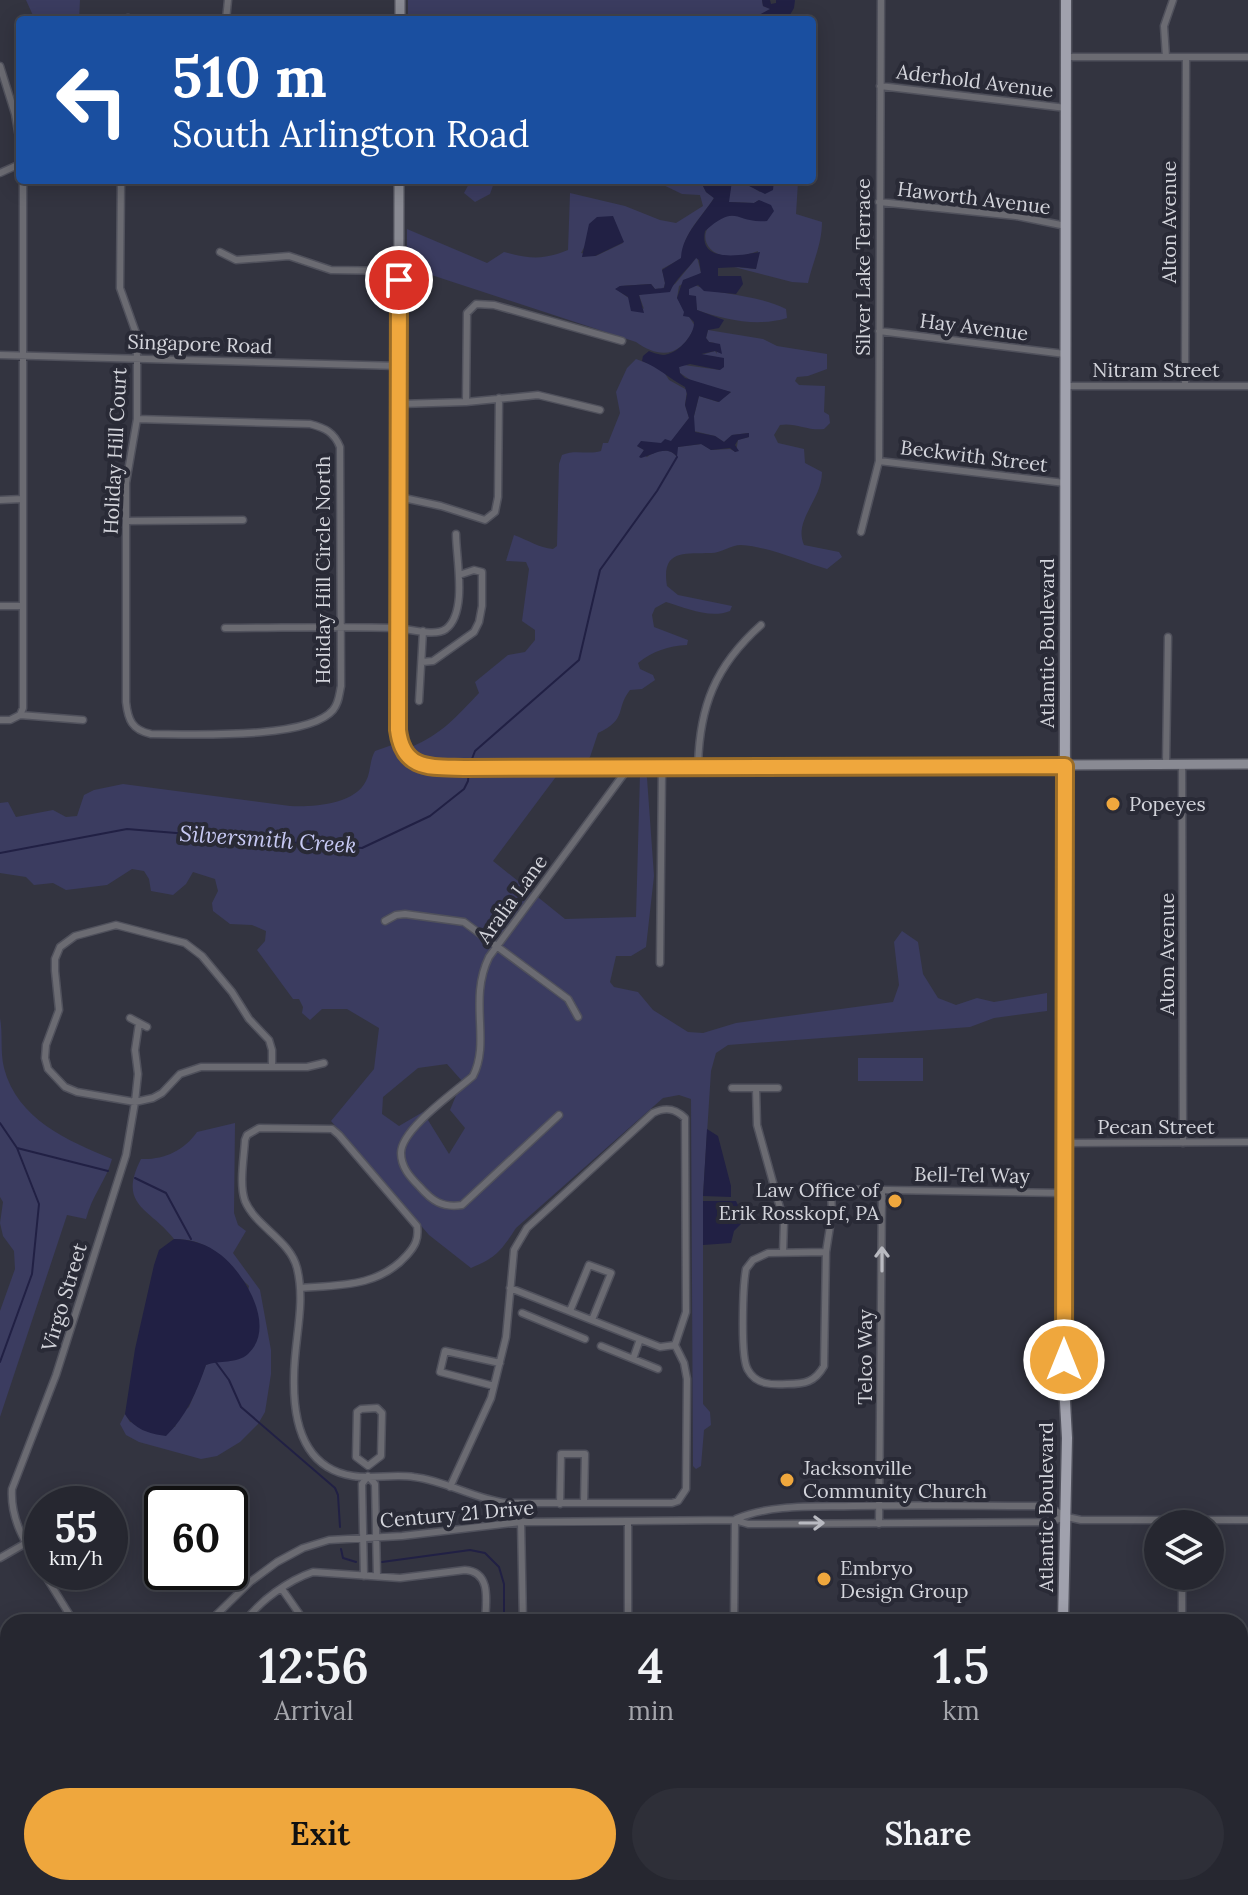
<!DOCTYPE html>
<style>
body{margin:0;font-family:Lora,serif;background:#2e2f38;color:#f1f3f6;height:100vh;display:flex;flex-direction:column;font-size:30px;white-space:nowrap}
*{box-sizing:border-box;margin:0}
p{font-size:26px;color:#a4a5ab}
.icon{flex:none;width:44px;height:44px;fill:none;stroke:currentColor;stroke-width:2;stroke-linecap:round;stroke-linejoin:round}
.map{position:relative;flex:1;overflow:hidden}
.sheet{position:absolute;left:0px;top:1614px;width:1248px;height:282px;display:flex;flex-direction:column;background:#262730;border-radius:24px 24px 0 0;box-shadow:0 4px 20px #0003,0 0 0 2px #42444c}
.sheet>*{flex:none}
.top-card{position:absolute;left:16px;top:16px;width:800px;height:168px;border-radius:8px;box-shadow:0 4px 20px #0003,0 0 0 2px #42444c;background:#1a4fa0;color:#fff;overflow:hidden}
.controls{position:absolute;left:1144px;top:1510px;display:grid;gap:16px}
.controls a{display:grid;place-items:center;width:80px;height:80px;border-radius:50%;background:#262730;box-shadow:0 4px 20px #0003,0 0 0 2px #42444c;font-size:40px}
.speed{position:absolute;left:24px;top:1486px;display:flex;gap:16px;font-size:40px;font-weight:700;text-align:center}
.speed>*{display:grid;place-content:center;width:104px;height:104px;border-radius:50%;background:#262730;box-shadow:0 4px 20px #0003,0 0 0 2px #42444c;line-height:1}
.speed small{font-size:20px;font-weight:400}
.speed .limit{border:4px solid #111;border-radius:12px;background:#fff;color:#111}
.pin{position:absolute;display:grid;place-items:center;width:68px;height:68px;color:#fff;margin:-34px;border:4px solid #fff;border-radius:50%;box-shadow:0 2px 8px #0007}
.me{position:absolute;width:88px;margin:-44px;rotate:0deg;stroke-linejoin:round;filter:drop-shadow(0 0 6px #0008)}
.turn{display:flex;align-items:center;gap:28px;height:168px;padding:0 24px;font-size:36px}
.turn .icon{width:104px;height:104px;stroke-width:2.5}
.turn b{display:block;font-size:56px;line-height:68px}
.eta{display:flex;justify-content:space-evenly;align-items:center;height:136px;text-align:center}
.eta b{font-size:48px;font-weight:600;line-height:56px}
.primary-button{display:flex;gap:16px;margin-top:auto;padding:16px 24px}
.primary-button a{flex:1;height:92px;border-radius:48px;background:#efa73d;color:#111;font-size:32px;font-weight:600;line-height:92px;text-align:center}
.primary-button a+a{background:#2e2f38;color:#f1f3f6}
.map>svg:first-child{display:block}
.green{fill:#3b3c60;fill-rule:evenodd}
.water{fill:#212044}
.lines{fill:none;stroke-linecap:round;stroke-linejoin:round}
.stream{stroke:#212044;stroke-width:2}
.street-casing{stroke:#50515c;stroke-width:9}
.secondary-casing{stroke:#50515c;stroke-width:12}
.primary-casing{stroke:#50515c;stroke-width:13}
.street{stroke:#6b6b72;stroke-width:6}
.secondary{stroke:#898a93;stroke-width:9}
.primary{stroke:#a0a1ad;stroke-width:10}
.oneway{stroke:#b9bac1}
.route-casing{stroke:#9b6d28;stroke-width:20}
.route{stroke:#efa73d;stroke-width:14}
.poi-dot{fill:#efa73d;stroke:#292a36;stroke-width:3}
.labels{text-anchor:middle;stroke-width:8;stroke-linejoin:round;paint-order:stroke}
.street-label{font-size:20px;fill:#d3d4db;stroke:#292a36}
.poi-label{font-size:20px;fill:#d3d4db;stroke:#292a36;text-anchor:start}
.water-label{font-size:22px;font-style:italic;fill:#c7c9f3;stroke:#292a36}
</style>
<div class="map">
<svg width="1248" height="1895" viewBox="0 0 1248 1895">
<rect width="100%" height="100%" fill="#333440"/>
<!-- green -->
<path class="green" d="M26,0h54l-1,20h-44z
M408,0h354l1,6 8,3 -3,4 -11,3 -3,-2 -5,6h-341z
M471,180h24l-5,14 -15,8 -11,-9z
M653,180h47l6,12 8,6c-12,19 -32,36 -32,60l-20,11 3,14 -1,5 -9,1 -4,-5 -31,2 -4,3 28,20 -5,-14 33,-10 3,-1 22,-27 4,16 -22,13 -2,12 18,28c-13,30 -34,34 -59,16l-229,-75v-38l80,34 17,-11c26,7 39,8 64,-2l2,-57 55,13 35,14 16,3 27,-17 -3,-11 -18,-1zM613,217l10,26 -27,13 -15,-3 5,-9z
M737,180l9,3 14,9 14,-12h28l-4,2 -2,32 26,8c0,22 -9,39 -14,61l-16,-1 -58,-15 22,2 2,-18c-62,24 -71,-38 -18,-36l3,3 10,1 6,-19 -5,3 -26,-1 4,-21z
M694,285c28,11 62,9 92,24l1,9c-29,9 -62,2 -90,-8l-1,-7 -8,-8 1,-6z
M708,330l55,9 14,7 50,8v15l-19,7 -11,1 -2,4 4,4 26,1 -1,26 5,3 1,8 -6,6c-16,2 -30,-7 -44,-4l-6,10 4,8 26,6 1,14 17,9c0,28 -29,48 -18,73l35,7 3,5 -15,12c-27,-8 -57,-22 -86,-24 -10,0 -20,8 -30,8 -27,1 -50,-4 -44,33l11,9 54,11 -2,5c-20,8 -44,-3 -64,-9l-11,6 -3,7 2,12 34,13 -1,5c-19,1 -34,6 -49,18l2,6 13,6 2,5 -13,9 -12,1c-15,19 -2,29 -32,43l-8,24 -6,5h-140c-15,-1 -25,-2 -33,-15 31,-13 45,-30 68,-54l-4,-11 33,-27 17,-3 10,-12v-10l-13,-9 7,-52 -3,-7 -20,-1 8,-26c14,5 25,13 39,14l4,-3 2,-82 3,-9c13,-6 26,0 39,-4l2,-8h5l12,-30 -4,-21 11,-24 9,-9 26,10 7,11 18,10 -2,15 4,13 -18,24 -34,4 7,4 -2,4 5,3c8,-6 23,-10 29,-1l1,-9 25,-3 9,6 19,-1 6,3 2,-12 11,-3 -1,-4 -16,2 -8,7 -9,-6 -21,-5v-15l5,-20 19,6 13,-10 -36,-9 -15,-10 -1,-6 5,-2 36,5 -4,-13 -15,-2 14,-4 2,3 -2,-11 -6,-1 -3,-4z
M392,745c11,23 26,27 50,30l116,-1 -65,87 72,58 71,-2 4,-143h5l2,4 7,98 -8,71 -15,9h-15l-6,26 4,5 24,5 15,18 35,22 15,1 33,-10 157,-21 6,-17 -5,-43 8,-11 16,11 5,32 15,24 18,7 21,-7 17,4 53,-9v18l-53,7 -24,9 -242,18 -12,8 -5,18 -8,125v208l7,8 1,13 -7,5 -3,36 -5,3 -3,-3 -2,-367 -12,-4 -16,3 -147,130c-15,23 -20,30 -45,40l-42,-33 -98,-114 43,-52 5,-41 -32,-19h-25l-12,11 -8,-7 1,-6 -4,-8h-6l-36,-49 8,-9 1,-10 -14,-6 -22,-1 -17,-13 -1,-8 6,-12 -3,-12 -22,-7 -7,12 -13,11 -22,-4 -2,-12 -5,-8 -12,-2 -25,16 -41,5 -13,-7 -19,2 -8,-8 -26,-4v-70l8,-1 8,15 37,-7 13,7 11,-1 7,-21 10,-5 29,-6 167,22c23,1 64,-1 76,-25 5,-9 3,-19 9,-30zM447,1064l15,17 -12,29 15,18 -16,26 -26,-42 -24,14 -17,-12 1,-17 35,-29z
M0,1018c3,15 0,34 4,50 13,51 64,73 108,91 -6,22 -20,36 -26,60l-19,-4 -67,202v-106l15,-42 -1,-18 -11,-15 -3,-13 3,-21 -3,-5z
M858,1058h65v23h-65z
M235,1123l-1,90 4,12 8,6 -13,22 27,37 11,60v24l-6,38 -7,12 -18,18 -23,14 -16,3 -62,-17 -13,-7 -6,-11 5,-10 5,8 45,5 5,-12 9,-8 17,-42 9,-4 21,-1 13,-74c-25,-24 -35,-47 -75,-47 -24,-31 -57,-33 -33,-80 22,1 43,-8 56,-27z"/>
<!-- water -->
<path class="water" d="M762,0h8l1,4 5,-1v-3h19l-1,8 -7,12h-38l2,-6 6,2 13,-7 -7,-3z
M700,180h74l-1,10 -8,4 -28,-14 -5,1 -3,21 25,1 5,-3 12,5 3,6 -7,10c-33,3 -29,-19 -62,10 -7,33 37,24 55,21l-4,17 -17,-2 -21,1v8h23l2,8 -7,10 -32,-3 -6,-6 -9,4v6l7,1 1,14 27,10 -5,8 -11,2 -2,8 3,4 11,2 2,10 -7,-3 -14,3 23,4v9l-4,3 -30,-6 -11,3 1,6 5,5 46,14 -12,10 -20,-6 -5,20 1,16 20,4 9,6 8,-7 17,-2v4l-11,3 -3,5 4,6 -4,1 -5,-4 -19,2 -10,-6 -23,3 -1,10c-10,-13 -24,-2 -36,1l-2,-1 5,-7 -7,-4 4,-5 20,2 4,-4 6,2 18,-23 -4,-13 2,-11 -2,-7c-16,-9 -26,-19 -43,-26l1,-5 6,-5c1,1 12,4 14,4 14,0 32,-20 31,-33l-5,-5 -6,-1 1,-4 -7,-14 6,-18 18,-7 -2,-13 -3,-2c-8,11 -21,21 -26,34l-31,3 5,18 -13,-2 -3,-14 -13,-8 5,-3 31,-2 4,5 9,-1 1,-5 -3,-13 19,-12c1,-23 21,-41 33,-60l-8,-6z
M613,216l11,26 -29,14 -13,1 7,-33 8,-7z
M707,1129l11,7 13,50v11l-28,-1z
M703,1201h33l5,10 1,12 -8,8 -3,12 -28,2z
M174,1239c17,0 33,5 47,16 24,19 56,72 27,99 -11,10 -29,6 -42,11 -9,26 -20,52 -40,71 -17,-2 -32,-7 -41,-22l10,-65 19,-84 5,-15z"/>
<g class="lines">
<!-- stream -->
<path class="stream" d="M470,764l5,-13 104,-91 21,-90 57,-79 20,-34
M0,853l127,-24 235,19 68,-32 34,-27 4,-8 1,-11
M0,1123l17,25 91,23
M135,1178l31,15 25,46
M215,1361l14,19 12,27 94,81 3,7 2,32
M0,1362l32,-88 7,-70 -22,-56
M341,1549l2,9 13,4
M382,1562l88,-12 15,3 14,14 5,17v38
M550,1888l4,7"/>
<!-- street casing -->
<g class="street-casing">
<path id="street" d="M128,20v-2
M226,20l2,-20
M1066,57h182
M1166,57l-2,-31 9,-26
M0,66l15,48 5,29
M880,86l186,22
M0,173l20,-9
M121,180l-1,108 16,45 1,25v61l-11,64v219c2,18 6,28 25,32 38,0 157,6 182,-24 6,-7 6,-15 8,-24l-1,-239c-6,-15 -15,-19 -30,-23l-173,-5
M879,202l137,14 50,10
M220,252l16,8 53,-4 42,14 68,1
M879,331l186,23
M0,355l399,11
M1065,386h183
M1185,386l1,-329
M466,402l1,-89 9,-9 18,1 128,36
M399,404l67,-2 72,-7 62,15
M879,461l186,22
M399,497l42,9 44,14 10,-8 3,-15 1,-99
M0,500l22,-1
M126,521l117,-1
M861,532l18,-71 2,-461
M0,606h22
M225,628c57,0 115,-2 172,0 14,1 38,9 49,1 22,-17 10,-71 10,-95
M422,662l11,-1 41,-29 5,-10 3,-16v-34l-8,-2 -15,5
M419,701l4,-70
M20,715l3,-7v-528
M20,715l63,5
M0,720h10l10,-5
M1166,765l2,-128
M1182,765l1,378
M698,768c1,-61 17,-102 63,-143
M385,921l11,-6 9,-1 59,8 104,77 10,18
M660,963l2,-195
M130,1018l17,9
M272,1067v-17l-3,-10 -20,-21 -17,-27 -30,-36 -17,-13 -69,-18 -41,11 -15,11 -5,12v12l4,39 -13,35 -1,13 3,11 17,18 12,5 58,10 18,-4 9,-5 18,-19 21,-7h106l17,-4
M732,1088h46
M756,1088l1,37 27,97 -1,30
M559,1115l-97,90c-20,3 -30,-4 -43,-19 -9,-9 -18,-19 -18,-33 0,-24 54,-61 72,-77 18,-35 -5,-76 16,-119l140,-190
M1064,1143l184,-1
M826,1252l-58,1 -15,7 -7,9c-3,16 -6,89 2,101 8,15 25,15 39,14 18,0 28,-2 37,-18l2,-114 6,-38 -1,-25 233,4
M300,1288c40,-3 79,-1 107,-33 8,-9 12,-16 10,-29l-78,-91 -7,-6 -73,-1 -12,7 -2,5c-1,18 -6,44 0,61 11,26 45,39 52,67 9,36 -3,72 -3,109 -1,42 8,91 59,99 20,3 41,-2 61,1 33,4 60,22 93,26h165l6,-2 8,-12 1,-110 -3,-16 -9,-18 11,-33 -1,-194c-10,-10 -20,-11 -32,-5l-126,115 -13,22 -8,87 -15,61 -41,89
M510,1288l150,59 15,-2
M570,1311l19,-46 22,8 -19,47
M522,1313l63,26
M601,1346l57,23
M633,1359l7,-20
M494,1386l-54,-14 5,-21 55,12
M377,1408l5,5 -1,43 -13,10 -12,-9 1,-45 4,-3z
M368,1476l7,8 2,92
M560,1504l1,-50h24l-1,49
M736,1519c35,-15 80,-12 117,-13 64,-1 129,0 193,0l21,11 14,3h167
M521,1522l2,100
M879,1524l3,-334
M0,1558l26,-15
M42,1570c-16,-26 -32,-50 -30,-81l44,-114 70,-220 9,-53 3,-28 -3,-24 4,-27
M43,1572l31,50
M364,1576l-2,-92 6,-8
M282,1589l23,33
M209,1622l41,-40 27,-20 26,-14 26,-8 73,-4 119,-14 214,-2 13,4 299,-2 20,-5
M245,1622c14,-21 44,-42 68,-50l87,6 65,-8c27,2 21,32 20,52
M628,1622v-100
M734,1622l1,-102
M1182,1622v-46
M0,1715h8
M0,1860h8
M280,1888l20,2 25,-2
M370,1888l1,7
M394,1888v7
M521,1888l3,7
M70,1895v-7
M129,1895v-7
M627,1895v-7
M734,1895v-7
M840,1895v-7
M1078,1895h26
M1182,1895v-7"/>
</g>
<!-- secondary casing -->
<g class="secondary-casing">
<path id="secondary" d="M400,20v-20
M399,180l-1,550c5,41 33,37 66,38l784,-4"/>
</g>
<!-- primary casing -->
<g class="primary-casing">
<path id="primary" d="M1063,1622l4,-184 -3,-54 2,-1384
M1063,1895v-7"/>
</g>
<!-- street -->
<use href="#street" class="street"/>
<!-- secondary -->
<use href="#secondary" class="secondary"/>
<!-- primary -->
<use href="#primary" class="primary"/>
</g>
<!-- one-way arrows -->
<defs><path id="oneway-shaft" d="M-6 0H5M1.5-3L5.5 0L1.5 3" fill="none" stroke-width="1.6" stroke-linecap="round" stroke-linejoin="round" transform="scale(2)"/></defs>
<g class="oneway">
<use href="#oneway-shaft" transform="translate(882 1259) rotate(-90)"/>
<use href="#oneway-shaft" transform="translate(812 1523)"/>
</g>
<g class="lines">
<!-- route casing -->
<g class="route-casing">
<path id="route" d="M399,280l-1,450c5,41 33,37 66,38l601,-2 -1,594"/>
</g>
<!-- route -->
<use href="#route" class="route"/>
</g>
<!-- markers -->
<g class="poi-dot">
<circle cx="1113" cy="804" r="8"/>
<circle cx="895" cy="1201" r="8"/>
<circle cx="787" cy="1480" r="8"/>
<circle cx="824" cy="1579" r="8"/>
</g>
<g class="labels">
<!-- street labels -->
<g class="street-label">
<text transform="translate(975 81) rotate(7)" y="7">Aderhold Avenue</text>
<text transform="translate(974 198) rotate(7)" y="7">Haworth Avenue</text>
<text transform="translate(1169 222) rotate(-90)" y="7">Alton Avenue</text>
<text transform="translate(863 267) rotate(-90)" y="7">Silver Lake Terrace</text>
<text transform="translate(974 327) rotate(7)" y="7">Hay Avenue</text>
<text transform="translate(200 344) rotate(2)" y="7">Singapore Road</text>
<text x="1156" y="377">Nitram Street</text>
<text transform="translate(115 451) rotate(-87)" y="7">Holiday Hill Court</text>
<text transform="translate(974 456) rotate(7)" y="7">Beckwith Street</text>
<text transform="translate(323 570) rotate(-90)" y="7">Holiday Hill Circle North</text>
<text transform="translate(1047 643) rotate(-90)" y="7">Atlantic Boulevard</text>
<text transform="translate(512 899) rotate(-54)" y="7">Aralia Lane</text>
<text transform="translate(1167 954) rotate(-90)" y="7">Alton Avenue</text>
<text x="1156" y="1134">Pecan Street</text>
<text transform="translate(972 1175) rotate(1)" y="7">Bell-Tel Way</text>
<text transform="translate(64 1297) rotate(-73)" y="7">Virgo Street</text>
<text transform="translate(865 1357) rotate(-90)" y="7">Telco Way</text>
<text transform="translate(1046 1507) rotate(-90)" y="7">Atlantic Boulevard</text>
<text transform="translate(457 1514) rotate(-5)" y="7">Century 21 Drive</text>
</g>
<!-- poi labels -->
<g class="poi-label">
<text x="1129" y="811">Popeyes</text>
<text x="879" y="1197" text-anchor="end">Law Office of<tspan x="879" dy="23">Erik Rosskopf, PA</tspan></text>
<text x="803" y="1475">Jacksonville<tspan x="803" dy="23">Community Church</tspan></text>
<text x="840" y="1575">Embryo<tspan x="840" dy="23">Design Group</tspan></text>
</g>
<!-- water labels -->
<g class="water-label">
<text transform="translate(268 839) rotate(4)" y="8">Silversmith Creek</text>
</g>
</g>
</svg>
<div class="controls">
<a><svg class="icon" aria-label="layers" viewBox="0 0 24 24"><path d="M12 4l9 5-9 5-9-5zM3 14l9 5 9-5"/></svg></a>
</div>
<div class="speed"><div>55<small>km/h</small></div><div class="limit">60</div></div>
<div class="pin" style="left:399px;top:280px;background:#d93025"><svg class="icon" aria-label="arrive" viewBox="0 0 24 24"><path d="M6 21V4h12l-3 4 3 4H6"/></svg></div>
<svg class="me" style="left:1064px;top:1360px" viewBox="-20 -20 40 40"><circle r="17" fill="#efa73d" stroke="#fff" stroke-width="3"/><path d="M0-11L8 9 0 5-8 9z" fill="#fff"/></svg>
<div class="top-card">
<div class="turn"><svg class="icon" aria-label="left" viewBox="0 0 24 24"><path d="M17 20v-9H6M10 6l-5 5 5 5"/></svg><div><b>510 m</b>South Arlington Road</div></div>
</div>
<section class="sheet">
<div class="eta">
<div><b>12:56</b><p>Arrival</p></div>
<div><b>4</b><p>min</p></div>
<div><b>1.5</b><p>km</p></div>
</div>
<div class="primary-button"><a>Exit</a><a>Share</a></div>
</section>
</div>
